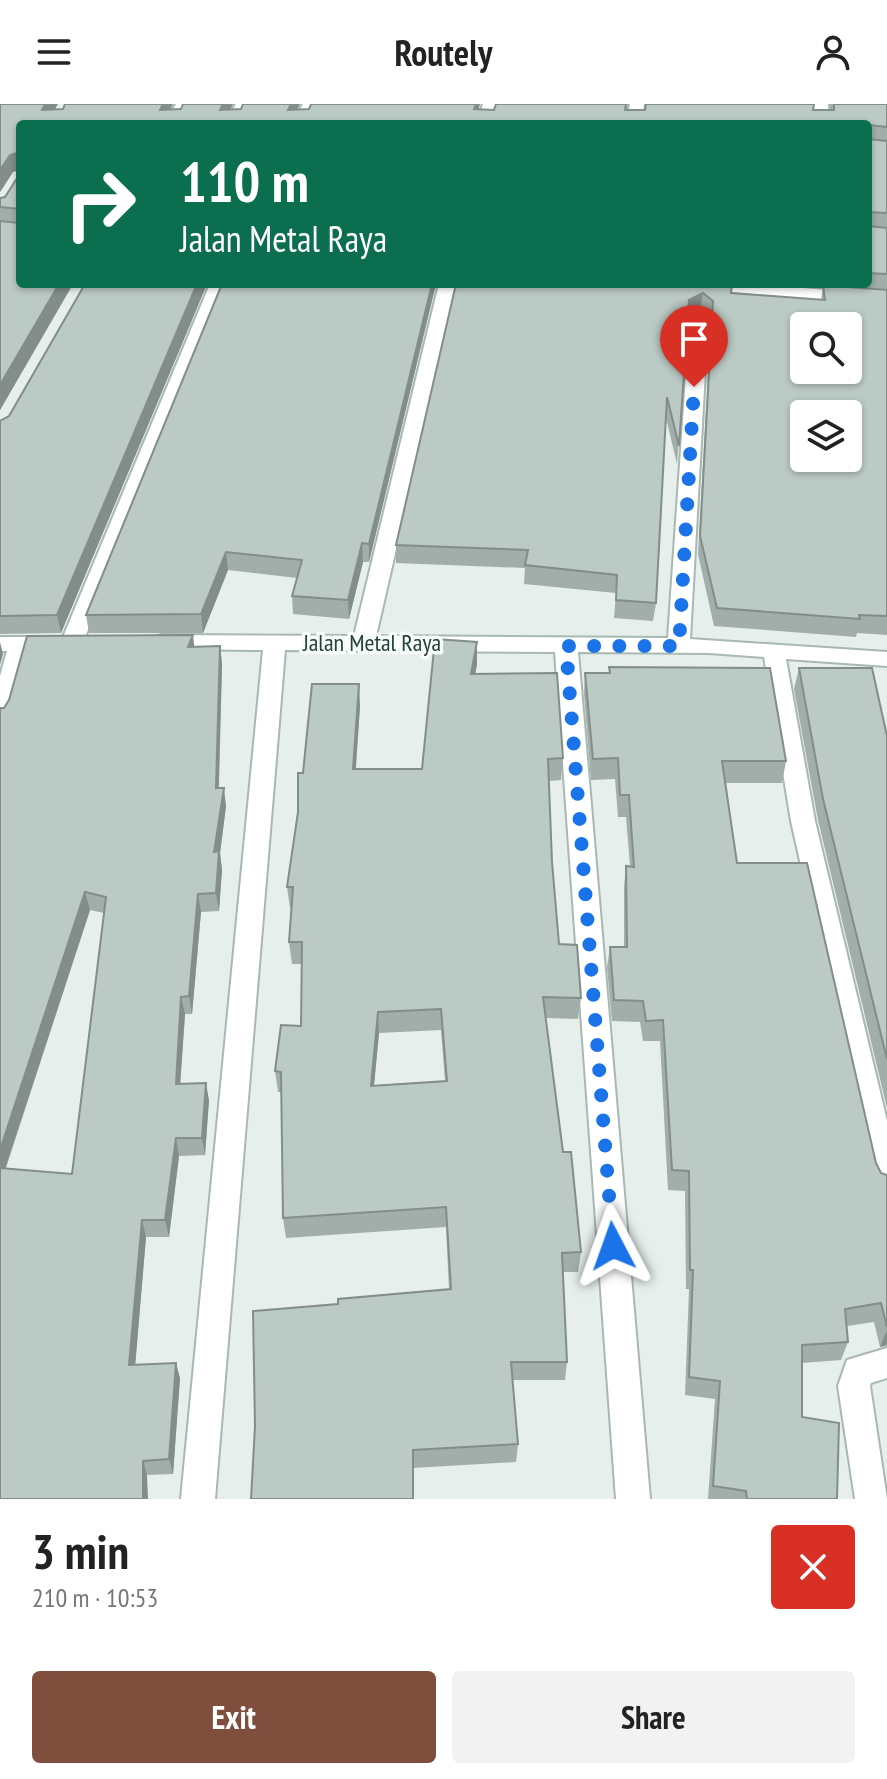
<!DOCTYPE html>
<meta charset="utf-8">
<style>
body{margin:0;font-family:"PT Sans Narrow",sans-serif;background:#f2f2f2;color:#222;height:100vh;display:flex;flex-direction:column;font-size:30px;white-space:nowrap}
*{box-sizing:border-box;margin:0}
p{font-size:26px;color:#767676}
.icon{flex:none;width:44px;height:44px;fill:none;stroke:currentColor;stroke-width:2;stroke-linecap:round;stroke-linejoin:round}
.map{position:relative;height:1395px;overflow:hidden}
.side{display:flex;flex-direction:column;background:#fff;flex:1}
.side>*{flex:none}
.hud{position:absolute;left:16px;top:16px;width:856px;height:168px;border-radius:8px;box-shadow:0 2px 6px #0004;background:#0b6e4f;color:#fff;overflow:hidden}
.buttons{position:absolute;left:790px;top:208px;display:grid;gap:16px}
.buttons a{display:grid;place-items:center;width:72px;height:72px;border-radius:8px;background:#fff;box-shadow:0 2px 6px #0004;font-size:40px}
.pin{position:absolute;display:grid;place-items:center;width:68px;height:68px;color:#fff;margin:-82px -34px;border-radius:50% 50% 50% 0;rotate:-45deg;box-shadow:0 0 8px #0007}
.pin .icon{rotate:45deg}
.me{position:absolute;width:88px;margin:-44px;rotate:356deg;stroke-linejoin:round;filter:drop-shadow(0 0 6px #0008)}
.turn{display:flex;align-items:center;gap:28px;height:168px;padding:0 32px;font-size:36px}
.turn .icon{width:104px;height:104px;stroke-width:2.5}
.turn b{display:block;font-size:56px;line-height:68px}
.round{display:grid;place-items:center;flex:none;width:84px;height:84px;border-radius:8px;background:#f2f2f2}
.head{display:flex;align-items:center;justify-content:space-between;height:136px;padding:0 32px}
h1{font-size:48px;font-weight:600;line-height:60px}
.action{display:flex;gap:16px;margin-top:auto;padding:16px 32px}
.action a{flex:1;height:92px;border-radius:8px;background:#804e3d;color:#fff;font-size:32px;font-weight:600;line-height:92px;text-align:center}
.action a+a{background:#f2f2f2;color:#222}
header{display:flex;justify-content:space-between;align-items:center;height:104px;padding:0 32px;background:#fff;font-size:36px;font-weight:600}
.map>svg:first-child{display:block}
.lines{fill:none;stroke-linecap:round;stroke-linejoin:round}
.minor-casing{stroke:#a8b8b2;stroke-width:4}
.minor{fill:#fff;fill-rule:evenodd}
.wall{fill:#a1aea9;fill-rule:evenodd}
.shaded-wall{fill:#838d89}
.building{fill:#bbcac4;stroke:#838d89;stroke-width:2;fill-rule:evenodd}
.route{stroke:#1a73e8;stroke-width:14;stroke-dasharray:0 25.2}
.labels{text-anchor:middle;stroke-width:7;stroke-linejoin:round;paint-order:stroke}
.street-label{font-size:24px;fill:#24423a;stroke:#f7fbf9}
</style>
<header><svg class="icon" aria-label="menu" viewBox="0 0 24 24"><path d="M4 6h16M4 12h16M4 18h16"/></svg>Routely<svg class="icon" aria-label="person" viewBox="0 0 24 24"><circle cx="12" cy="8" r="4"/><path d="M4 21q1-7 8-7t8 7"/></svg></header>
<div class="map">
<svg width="887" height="1395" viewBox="0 0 887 1395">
<rect width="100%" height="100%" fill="#e6efeb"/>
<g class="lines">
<!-- minor casing -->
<g class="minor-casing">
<path id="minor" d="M176,0h14l-10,20h-16z
M236,0h14l-10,20h-16z
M303,0h14l-10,20h-16z
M483,0h14l-5,20h-16z
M630,0h14l-2,20h-16z
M814,0h14l1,20h-16z
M210,180h18l-145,358 -3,5 -51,4 -18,66 -3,6 -8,2v-49l7,-25h-7v-14h63z
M439,180h18l-81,352 292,2 22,-320 9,-5 9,5 -18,321 197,13v14l-101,-7 29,162 72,300v74l-10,-4 -5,-9 -81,-361 -27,-164 -55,-4 -131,-1 72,847h-34l-61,-847 -270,-2 -70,849h-34l82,-849 -101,-1 -8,-2 -3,-5 3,-5 8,-2 192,1z
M685,180h71l131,11v10l-193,-16z
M887,1244v30l-16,5 -1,3 17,113h-32l-17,-113 9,-26z"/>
</g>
<!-- minor -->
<use href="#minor" class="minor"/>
</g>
<!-- wall -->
<path class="wall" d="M0,0l54,5h116l63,-5 -3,5 264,1 2,-6h132l-1,6h203v-6h57v531l-30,-2 -1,4 -142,-11 -16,-72 13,-236 -11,-8 -12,7 -11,147 -11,-46 -10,185 -3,18 -39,-3 2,-25 -92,-9 1,-16 -129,-5v-18l60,-261 275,9 90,7 2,-13 -4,-1 -1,-2h50v-160h-848v160h53l-73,126v-212l5,-1 14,-22v-5l-6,2 -13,20z
M85,180h122l-146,349 -61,1v-213l9,-5z
M222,180h214l-67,278h-6l-14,57 -56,-5 -1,-18 5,-18 -69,-8 -25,63h-114l-3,-18z
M477,538v22l-2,10 88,84 -2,22 -12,1 3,81 7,82 22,54 -3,21 -32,-1 17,134 18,100 -3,20h-15l4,90 -2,18h-53l6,64 -2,18 -103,6 -75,-164 111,-15 -3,-62 -160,11 -3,-20 -2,-126h-3l-3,-21 26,-45 1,-62h-10l-3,-22 3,-34h-2l-3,-21 16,-114 57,-67 -4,63h66zM441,926l4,51 -71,4 5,-52z
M220,542l2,18 -3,124 7,18 -6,47 2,17 -3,41 -18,1 -9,102h-7l-5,70 29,16 -4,55 -26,1 -10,81h-23l-11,127 45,14 -7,96 -26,1 -147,24v-791l194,-61zM90,806l14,3 -32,261 -66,-6z
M609,563l177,94 -4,22h-57l12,80 139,300 5,10 6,2v171l-7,1 -6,-25 -27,4 1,16 -7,18 -39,3v54l35,82h-129l7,-100 -30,-4 4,-106h-3l-1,-98 -17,-1 -8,-149h-17l-3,-19 -28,-1 -5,-54 3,-20h14v-60l2,-21h4l-4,-49h-8l-3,-38 -24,1 -7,-86 1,-21h24z
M799,564l88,68v372l-69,-288 -24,-131z"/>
<!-- shaded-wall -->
<path class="shaded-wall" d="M45,0h13l-12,20 -4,-14z
M163,0h10l-10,20 -3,-14z
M223,0h10l-10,20 -3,-14z
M291,0h9l-10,20 -2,-14z
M476,0h4l-6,20v-15z
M16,49l3,17 -6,2 -13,20v-22l10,-15z
M59,180h14l-73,126v-25z
M197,180h10l-146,349 -4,-18z
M432,180h4l-67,278v-18z
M703,189l-3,17 -13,8 2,-18z
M362,439l1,19 -14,57 -1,-19z
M226,448l2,18 -25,63 -2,-19z
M193,531l2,18 -7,-6z
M0,538l3,12 -3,11z
M477,538v22l-6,32v-22z
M220,542l2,18 -4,142 -2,-18z
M359,580l1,22 -6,85 -1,-22z
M224,684l2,18 -6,47 2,17 -3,41 -3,-18 -2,-41z
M85,788l5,18 -90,274v-34z
M198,790l3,18 -9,102 -3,-18z
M181,893l4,17 -6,87 -3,-17z
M378,908l1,21 -7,73 -1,-20z
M206,979l3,17 -4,55 -3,-17z
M176,1034l3,18 -10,81 -4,-17z
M142,1116l4,17 -12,143 -5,-15z
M887,1226v13l-1,2 -6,2z
M176,1259l4,15 -7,96 -4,-15z
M143,1357l4,14 1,24h-5z"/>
<!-- building -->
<path class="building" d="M0,0h45l-3,6 21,-1 2,-5h98l-3,6 21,-1 2,-5h40l-3,6 21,-1 2,-5h48l-3,6 21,-1 2,-5h165l-2,5 20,1 2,-6h130l-1,6h20l1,-6h168l-1,6h21v-6h53v23l-18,-2v14l18,2v72l-18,-1v14l18,2v46l-19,-1v-149h-848v160h39l-59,101v-164l19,2v-14l-19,-2v-9l5,-1 14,-22 1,-19 -4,-3 -6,2 -10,15z
M85,180h112l-140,331 -57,1v-195l9,-5z
M222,180h210l-63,260 -7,-1 -14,57 -56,-4 10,-36 -76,-8 -25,62 -115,1z
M456,180h276l-1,9 94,7 -2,-15 64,5v326l-28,-1 1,4 -143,-11 -17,-72 13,-235 -10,-8 -14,7 -10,146 -12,-49 -11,206 -40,-3 1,-25 -92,-10 3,-15 -132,-5zM804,222h44v44h-44zM804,310h44v44h-44z
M193,531l-5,12 32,-1 -4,142h8l-10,64 5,-1 -3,42 -18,1 -9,102 -8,1 -5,87 30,-1 -4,55h-26l-11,82h-23l-13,145 47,-2 -7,96 -26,2v38h-143v-331l72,6 34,-277 -21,-5 -85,258v-442h4l5,-8 18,-64z
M435,535l42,3 -6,32 86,-1 6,85 -15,1 4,103 7,82 18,1 4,53 -38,-1 20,155h8l10,100 -19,1 5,109h-56l7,82 -105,6v49h-162l4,-73 -2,-115 85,-7v-5l113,-10 -5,-82 -163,11 -2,-146 -6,-1 6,-46 20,1 1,-84h-13l4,-55h-6l11,-75v-39h5l9,-89h47l-6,85h69zM441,905l6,72 -76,5 7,-74z
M609,563l161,1 16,93h-64l15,102h70l69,300 5,10 6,2v152l-6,-24 -36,6 3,33 -46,3v72l37,6 -2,76h-90l-1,-8 -33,-5 7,-105 -31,-4 4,-107h-3l-1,-99 -17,-1 -9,-150 -17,1 -3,-20 -29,-1 -4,-53h17l-1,-81 8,1 -5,-72h-9l-2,-37 -25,1 -8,-86h25z
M799,564h73l15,68v323l-64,-260z"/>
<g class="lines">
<!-- route -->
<path class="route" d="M613,1142l-47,-600h113l15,-259"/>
</g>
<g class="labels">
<!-- street labels -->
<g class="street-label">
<text x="372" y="547">Jalan Metal Raya</text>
</g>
</g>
</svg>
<div class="buttons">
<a><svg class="icon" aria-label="search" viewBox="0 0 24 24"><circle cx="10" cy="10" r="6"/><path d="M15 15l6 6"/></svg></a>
<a><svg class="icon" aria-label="layers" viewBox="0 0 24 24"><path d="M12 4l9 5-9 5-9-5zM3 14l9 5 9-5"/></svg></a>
</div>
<div class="pin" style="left:694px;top:283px;background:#d93025"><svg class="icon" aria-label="arrive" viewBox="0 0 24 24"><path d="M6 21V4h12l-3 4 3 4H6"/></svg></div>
<svg class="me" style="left:613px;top:1142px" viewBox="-20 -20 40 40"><path d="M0-17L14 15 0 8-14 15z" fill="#1a73e8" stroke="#fff" stroke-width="4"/></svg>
<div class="hud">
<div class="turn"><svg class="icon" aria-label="right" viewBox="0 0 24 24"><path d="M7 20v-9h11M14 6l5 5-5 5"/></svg><div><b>110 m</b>Jalan Metal Raya</div></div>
</div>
</div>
<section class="side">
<div class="head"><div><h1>3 min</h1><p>210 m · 10:53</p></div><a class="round" style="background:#d93025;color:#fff"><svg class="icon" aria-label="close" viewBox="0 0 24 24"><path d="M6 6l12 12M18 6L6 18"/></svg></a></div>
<div class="action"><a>Exit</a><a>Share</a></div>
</section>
